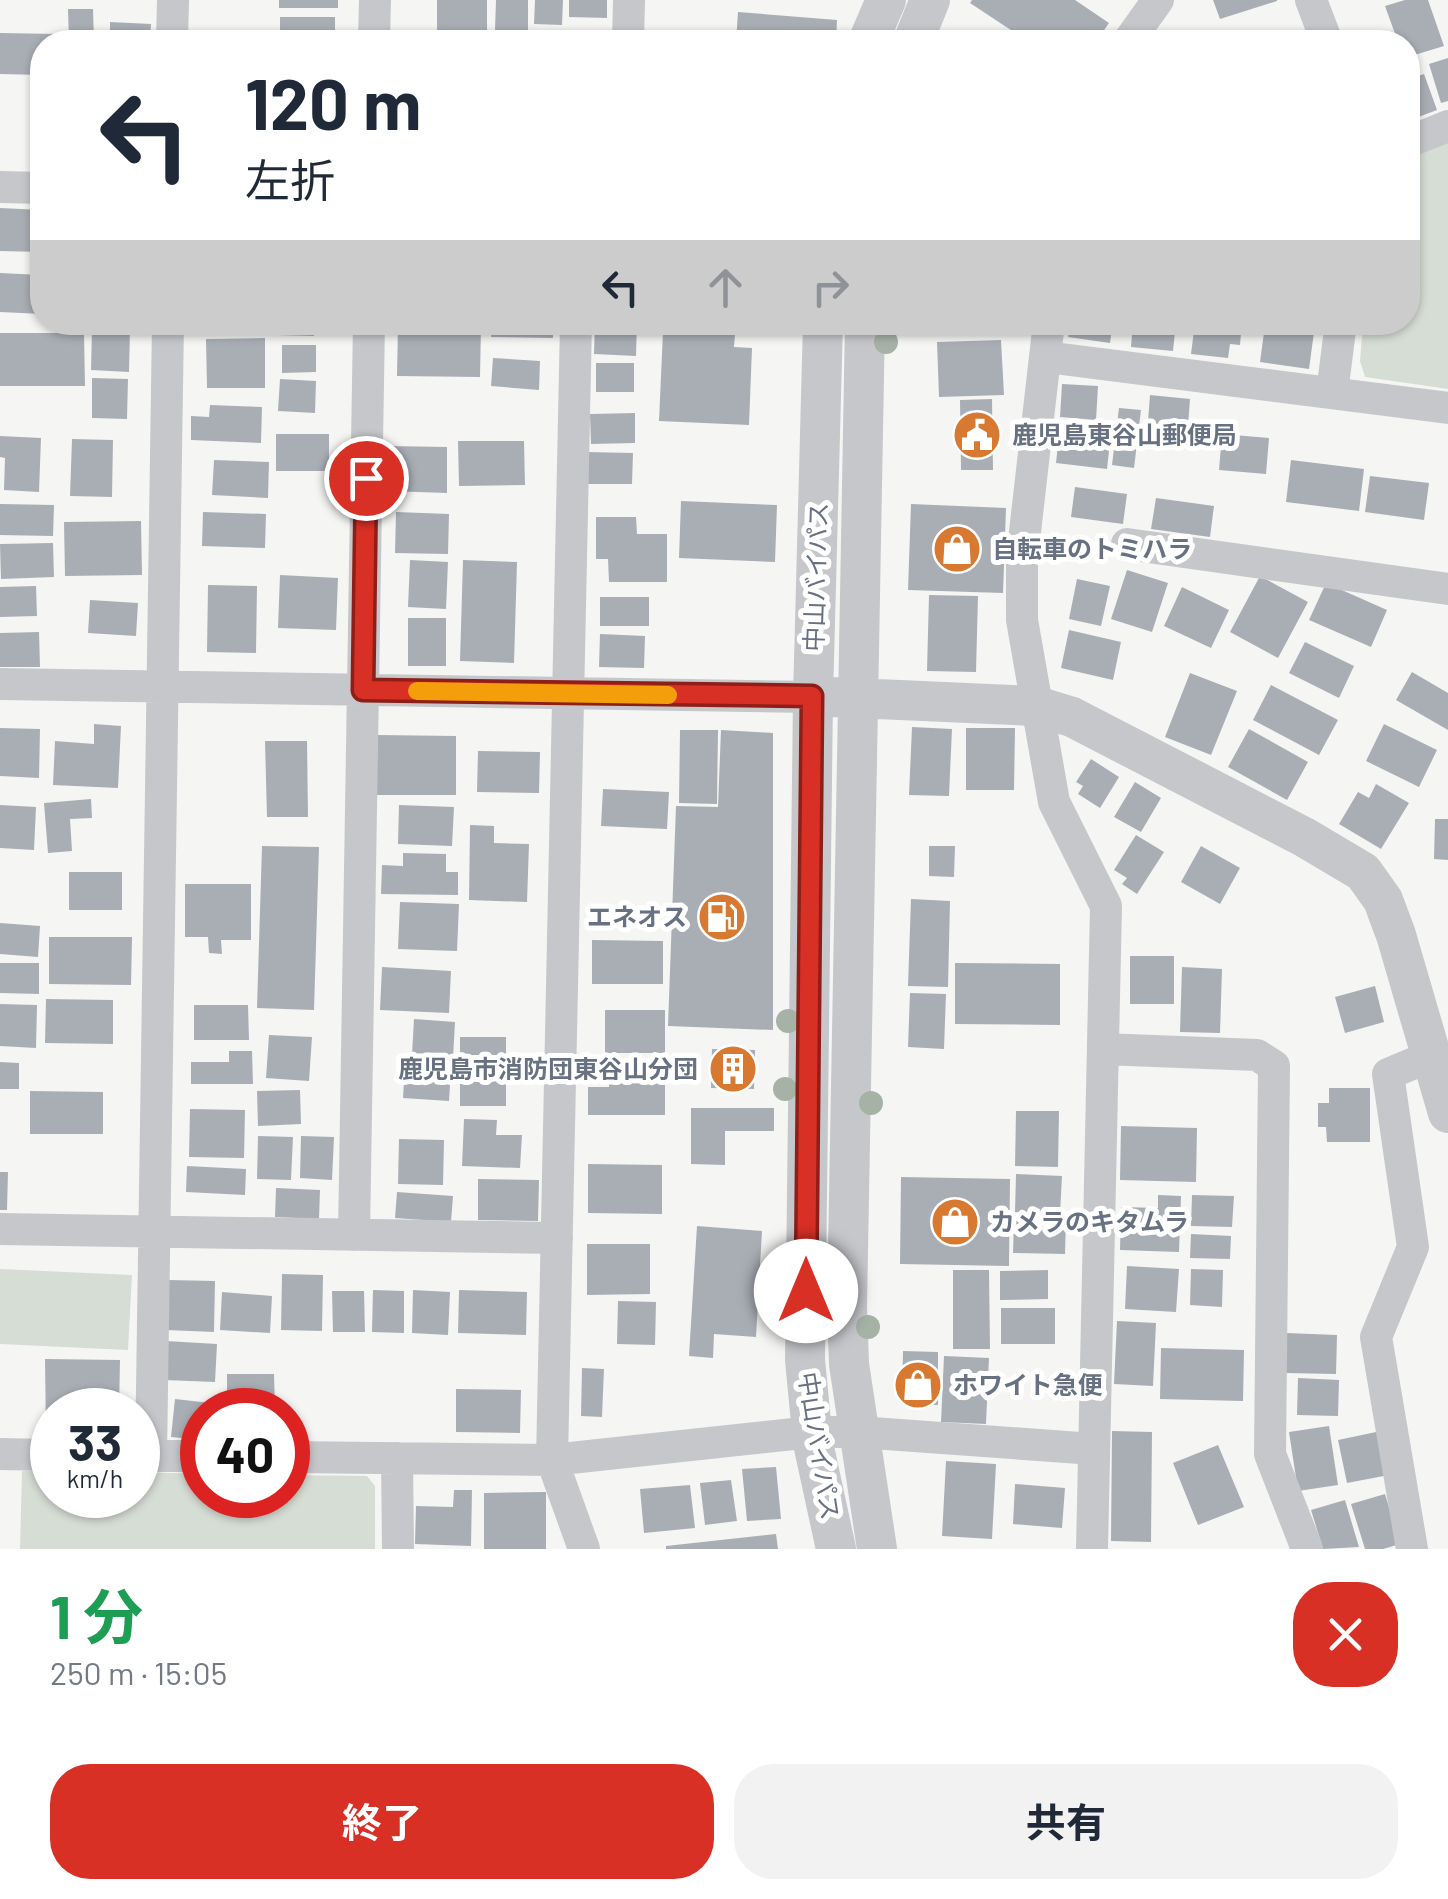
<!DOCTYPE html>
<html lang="ja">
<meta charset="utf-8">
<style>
body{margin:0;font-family:Barlow,"Noto Sans JP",sans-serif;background:#f2f2f3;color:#1f2937;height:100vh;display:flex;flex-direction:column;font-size:38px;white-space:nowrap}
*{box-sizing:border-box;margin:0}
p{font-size:32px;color:#747a83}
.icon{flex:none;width:55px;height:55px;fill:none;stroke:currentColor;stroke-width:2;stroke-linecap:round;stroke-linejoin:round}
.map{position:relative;height:1549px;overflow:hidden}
.side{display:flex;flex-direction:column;background:#fff;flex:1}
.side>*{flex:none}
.top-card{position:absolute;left:30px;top:30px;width:1390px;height:305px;border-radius:40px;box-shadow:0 2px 8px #0004;background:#fff;color:#1f2937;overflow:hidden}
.speed{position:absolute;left:30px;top:1388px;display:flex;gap:20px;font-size:50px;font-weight:700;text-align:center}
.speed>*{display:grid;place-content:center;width:130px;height:130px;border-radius:50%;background:#fff;box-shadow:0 2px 8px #0004;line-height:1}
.speed small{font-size:25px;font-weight:400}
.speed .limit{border:15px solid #d22;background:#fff;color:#111}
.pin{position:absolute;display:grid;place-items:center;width:85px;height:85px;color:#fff;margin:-42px;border:5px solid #fff;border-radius:50%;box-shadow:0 2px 10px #0007}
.me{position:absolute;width:110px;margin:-55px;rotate:0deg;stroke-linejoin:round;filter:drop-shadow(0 0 8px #0008)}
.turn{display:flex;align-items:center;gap:35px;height:210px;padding:0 50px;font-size:45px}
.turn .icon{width:130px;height:130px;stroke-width:2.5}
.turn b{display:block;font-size:70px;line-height:85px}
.lanes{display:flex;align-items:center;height:95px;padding:0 50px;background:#0003;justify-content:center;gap:50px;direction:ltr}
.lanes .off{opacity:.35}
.round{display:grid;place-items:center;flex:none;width:105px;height:105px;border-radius:40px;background:#f2f2f3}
.headline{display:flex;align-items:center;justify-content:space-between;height:170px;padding:0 50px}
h1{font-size:60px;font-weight:700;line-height:75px;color:#1e9e55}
.primary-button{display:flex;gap:20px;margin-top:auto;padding:20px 50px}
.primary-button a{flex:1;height:115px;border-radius:40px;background:#d93025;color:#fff;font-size:40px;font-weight:700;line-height:115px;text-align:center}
.primary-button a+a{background:#f2f2f3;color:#1f2937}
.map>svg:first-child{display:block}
.green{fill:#d6ddd4}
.building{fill:#a9aeb5}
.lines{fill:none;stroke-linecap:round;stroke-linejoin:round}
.minor{stroke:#c5c7cb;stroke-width:32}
.tertiary{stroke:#c5c7cb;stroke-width:40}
.tree{fill:#a6b2a5}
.route-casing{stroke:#8d1f18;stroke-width:25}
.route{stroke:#d93025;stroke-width:18}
.slow{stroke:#f59e0b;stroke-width:18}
.labels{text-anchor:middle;stroke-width:10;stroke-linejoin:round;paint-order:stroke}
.poi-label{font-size:25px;font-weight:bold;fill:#677182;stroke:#fff;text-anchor:start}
.street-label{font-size:25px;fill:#677182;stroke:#fff}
</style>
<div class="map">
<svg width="1448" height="1549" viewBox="0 0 1448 1549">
<rect width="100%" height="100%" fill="#f5f6f3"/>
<!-- green -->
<path class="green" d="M1448,141v248l-83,-12 -5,-16 3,-38 45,-1v-165z
M0,1269l132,6 -4,75 -128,-6z
M22,1471h30v24h86v-23l64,2v21h86v-20l79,1 8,10v63h-355z"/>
<!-- building -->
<path class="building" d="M279,0h59v8h-59z
M437,0h50v31l-50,-1z
M496,0h32v31l-33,-1z
M535,0h28l-1,25 -28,-1z
M569,0h38v18l-38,-1z
M972,0h103l34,23 -13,19h-67l-59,-39z
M1213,0h64v1l-57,18z
M1405,0h23l16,46 -36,11v-15h-10l-13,-36z
M68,9h25l1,33h-25z
M738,12l99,8 -1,22h-100z
M280,17h55v25h-55z
M110,22l41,2 -1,18h-40z
M0,33l58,1v8h-16v33l-42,-1z
M722,33v9h-65v-8z
M1448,58v43l-7,2 -12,-39z
M1424,74l13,36 -29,11v-42z
M0,208l42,2v42l-42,-1z
M0,273l42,2v39l-42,-2z
M277,322h37v14l-37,-1z
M492,322h61v16l-62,-1z
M595,322h42l-1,34 -42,-2z
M1070,322h43l-3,21 -42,-6z
M1133,322h43l-3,29 -42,-4z
M1195,322h47l-2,23 -10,-1 -2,14 -37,-4z
M398,325l83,1 -1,51 -83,-1z
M1265,325l49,7 -5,37 -49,-7z
M92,328l38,1 -1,43 -38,-2z
M663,331l72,3 -1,13 18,1 -3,77 -90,-4z
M0,333h84l1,53h-85z
M265,338v50h-58l-1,-49z
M1001,340l3,55 -65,2 -2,-55z
M282,345h34v27l-34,1z
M493,358l47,3 -1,29 -48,-4z
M596,363h38v29h-38z
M92,378l36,1 -1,40 -35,-1z
M280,379l36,2 -1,32 -37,-2z
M1062,384l36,2 -2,34 -36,-3z
M1150,395l40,4 -3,40 -40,-4z
M992,399l1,71h-32l-1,-70z
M210,405l52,2 -1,36 -70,-3v-24l18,1z
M1119,408l22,2 -7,58 -22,-3z
M635,413v30l-44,1 -1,-30z
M1060,426l51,7 -4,36 -51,-6z
M276,434h53v37h-53z
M1222,434l47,4 -3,36 -47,-4z
M0,436l41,2 -2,54 -35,-2 1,-32 -5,-1z
M72,439l41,1 -1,57 -42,-1z
M458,441h66l1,44 -66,1z
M388,446l59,1v46l-60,-2z
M587,452l46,1 -1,31h-45z
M214,460l55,2 -1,36 -56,-3z
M1291,460l73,9 -5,42 -73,-9z
M1370,476l59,7 -5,37 -59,-8z
M1075,487l52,7 -4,30 -52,-7z
M1156,498l58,8 -4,31 -59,-8z
M681,501l96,4 -2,57 -96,-4z
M0,504l54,1 -1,31 -53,-1z
M911,504l95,4 -3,85 -95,-3z
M203,512l63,2 -1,34 -63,-2z
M396,512l53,2 -1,40 -53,-1z
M596,517h40l1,17h30v48h-58l-1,-23h-12z
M141,521l1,54 -77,1 -1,-54z
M53,543l1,34 -53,2 -1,-35z
M410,560l38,2 -2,47 -38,-2z
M463,560l54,2 -3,101 -54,-2z
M1127,570l41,13 -16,49 -41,-13z
M280,575l58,3 -2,52 -58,-2z
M1260,576l48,26 -30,56 -48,-26z
M1077,579l33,7 -9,40 -32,-7z
M1326,583l61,27 -16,37 -62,-27z
M208,585l49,1 -1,67 -49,-1z
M36,586l1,30 -37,1v-30z
M1182,587l47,23 -18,38 -47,-22z
M929,595l49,1 -2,76 -49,-1z
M600,597h49v29h-49z
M90,600l48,3 -2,33 -48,-3z
M408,618h38v48h-38z
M1069,630l52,12 -8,38 -52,-12z
M39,632l1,35h-40v-34z
M600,634l45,2 -1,32 -45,-1z
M1305,642l49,24 -15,32 -50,-25z
M1412,672l36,21v37l-52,-30z
M1190,673l47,18 -26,64 -46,-18z
M1271,685l67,35 -19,35 -66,-35z
M94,724l27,2 -3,62 -65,-3 2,-44 39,3z
M1384,724l53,26 -18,37 -53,-26z
M912,727l40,2 -3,67 -40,-1z
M0,728l40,1 -1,49 -39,-2z
M966,728h49l-1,62h-48z
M1249,729l59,33 -21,38 -59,-33z
M680,730h38l-1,74 -38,-1z
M721,730l52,3v297l-105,-4 8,-220 42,1z
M377,735l79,1v59h-79z
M265,741h42l1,76h-41z
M478,751l62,1 -1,41 -62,-1z
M1091,759l28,18 -19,31 -22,-14 5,-8 -7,-4z
M1135,782l26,16 -20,34 -27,-15z
M1376,784l33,19 -28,46 -42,-25 19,-32 11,6z
M603,789l66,3 -2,37 -66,-3z
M91,799l1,19 -22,1 2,32 -24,2 -4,-50z
M0,805l36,2 -2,43 -34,-2z
M399,805l55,2 -2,39 -54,-2z
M1435,819h13v41l-14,-1z
M470,825l24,1v17l35,1 -2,58 -58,-2z
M1136,835l28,17 -27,42 -15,-10 5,-6 -13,-8z
M262,846l57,1 -5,163 -57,-2z
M929,846h26l-1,31 -25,-1z
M1201,846l39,22 -20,36 -39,-22z
M403,853l43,1v18h12v23l-77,-1 1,-29 21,1z
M69,872h53v38h-53z
M185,884h66v56h-30l1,14 -13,-1 -1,-16h-23z
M911,899l39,2 -2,86 -40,-1z
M400,902l59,2 -2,47 -59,-2z
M0,923l40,3 -2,31 -38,-3z
M49,937h83l-1,48 -82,-1z
M592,940l71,1v43h-71z
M1130,956h44v48h-44z
M0,963h39v31l-39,-1z
M955,963l105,1v61l-105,-1z
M382,967l69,4 -2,42 -69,-3z
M1182,967l40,2 -2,64 -40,-1z
M1375,986l9,36 -39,11 -10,-36z
M910,993l36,1 -2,55 -36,-2z
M46,999l67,1v44l-68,-1z
M0,1004l37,1 -1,43 -36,-2z
M194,1005h54l1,35h-55z
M605,1010h60v43h-60z
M414,1019l41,3 -2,36 -41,-3z
M269,1035l43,2 -3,44 -43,-3z
M460,1037h46v69h-46z
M712,1049l43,1 -1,39 -43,-1z
M229,1051h23l1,33h-62v-22h38z
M0,1062l19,1v26h-19z
M405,1065l46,3 -2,33 -46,-3z
M609,1074h56v41h-77v-28h21z
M1329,1088h41v54h-43l-1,-15h-8v-24h11z
M300,1090l1,34 -43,2 -1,-35z
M30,1091l73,1v42h-73z
M691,1108h83v23h-49v34l-34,-1z
M190,1109l55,1 -1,48 -55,-1z
M1016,1111h43l-1,56 -43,-1z
M464,1119l33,1 -1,15h26l-2,33 -58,-2z
M1121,1126l76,2 -1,54 -76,-2z
M258,1136l35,1 -2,43 -34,-1z
M301,1136l33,1 -2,43 -32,-2z
M399,1139l45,1 -1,45 -45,-1z
M588,1164l74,1v49l-74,-1z
M187,1166l59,3 -1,26 -59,-3z
M0,1172h8l-1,38h-7z
M1016,1174l46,2 -2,38 -45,-2z
M901,1177l109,2 -1,87 -109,-2z
M478,1179l61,1 -1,41 -60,-1z
M276,1188l44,2 -1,29 -44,-2z
M397,1192l56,4 -2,26 -56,-4z
M1158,1195l23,1 -2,56 -59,-2 1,-43 37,1z
M1192,1195l42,1 -2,31 -41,-1z
M1014,1220l52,1 -1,33 -52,-1z
M697,1226l65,5 -6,106 -42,-3 -1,24 -24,-2z
M1191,1234l40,2 -1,23 -40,-1z
M587,1244h63v50l-63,1z
M1127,1266l52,3 -3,43 -51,-3z
M1191,1269l32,1 -1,37 -32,-2z
M953,1270h36l1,79h-37z
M1048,1270v29l-48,1v-29z
M282,1274l41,1 -1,56 -41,-1z
M168,1280l47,1 -1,51 -48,-2z
M373,1290l31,1v42l-32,-1z
M413,1290l37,2 -2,43 -36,-2z
M459,1290l68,2 -1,43 -68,-2z
M332,1291h32l1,41h-32z
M222,1292l50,4 -2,37 -50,-3z
M618,1301l38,1 -1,43 -38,-1z
M1001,1308h54v36h-54z
M1117,1321l39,2 -3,63 -39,-2z
M1286,1333l51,2 -1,39 -51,-1z
M166,1341l51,3 -2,38 -51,-2z
M1161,1348l83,2 -1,51 -83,-2z
M903,1351l35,1v53l-36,-1z
M944,1356l45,2 -3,66 -45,-2z
M45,1359l75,1 -1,50h-67v24h-6z
M582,1368l22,1 -2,48 -21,-1z
M227,1374h47l1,34 -48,1z
M1298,1378l41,2 -1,36 -41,-1z
M456,1389l65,1 -1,43 -64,-1z
M175,1399l44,5 -1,6h-16v30l-31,-3z
M1329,1426l9,59 -40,6 -9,-59z
M1112,1431l40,1 -1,110 -40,-1z
M1381,1431l8,44 -42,8 -9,-43z
M1218,1445l26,62 -46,18 -25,-62z
M946,1461l50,3 -4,75 -50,-3z
M776,1467l5,52 -34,2 -5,-52z
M731,1480l6,41 -32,4 -5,-42z
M1015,1484l50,4 -3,40 -49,-4z
M690,1485l5,43 -51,5 -4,-44z
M454,1490h18l-1,56 -56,-2 1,-38 37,1z
M546,1492v57h-62v-56z
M1385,1494l15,50 -17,5h-18l-14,-45z
M1345,1500l14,47 -36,2 -12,-39z
M776,1534l2,15h-112v-3z"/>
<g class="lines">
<!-- minor -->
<path class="minor" d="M1311,0l16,42
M172,42l1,-42
M374,42l1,-42
M628,42l1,-42
M1128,42l30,-42
M1408,142l40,-16
M0,187l42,1
M576,322l-24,1138 32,89
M1049,322l-27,236v62l32,182 52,104 -14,643
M1046,357l402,51
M1332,393l9,-71
M1127,544l321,45
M0,684l813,13
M1103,1049l154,6 17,11 -4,388 37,95
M0,1229l557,9
M354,1235l15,-913
M0,1454l52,1
M138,1456h64
M151,1456l17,-1134
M288,1457l264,3 260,-28h46l236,17
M397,1458l1,91
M1412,1549l-36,-212 37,-90 -25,-173 43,-18"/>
<!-- tertiary -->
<path class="tertiary" d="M868,42l18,-42
M913,42l17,-42
M823,322l-10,375 -8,663 8,83 23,106
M865,322l-18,984 2,58 28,185
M832,697l204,9 36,11 232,120 59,35 20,28 13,35 52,178"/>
</g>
<!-- trees -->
<g class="tree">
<circle cx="886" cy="342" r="12"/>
<circle cx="788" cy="1021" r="12"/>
<circle cx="785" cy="1089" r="12"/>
<circle cx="871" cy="1103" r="12"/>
<circle cx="868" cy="1327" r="12"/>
</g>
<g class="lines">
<!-- route casing -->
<g class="route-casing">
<path id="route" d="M366,478l-3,212 449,6 -6,595"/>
</g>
<!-- route -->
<use href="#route" class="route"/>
<!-- slow -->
<path class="slow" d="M417,691l251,4"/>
</g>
<!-- icons -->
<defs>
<g id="civic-disc" transform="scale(2.5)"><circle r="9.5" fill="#d87931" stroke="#fff"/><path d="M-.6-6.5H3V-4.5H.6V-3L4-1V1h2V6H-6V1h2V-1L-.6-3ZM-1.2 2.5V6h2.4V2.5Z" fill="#fff"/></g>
<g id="shop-disc" transform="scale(2.5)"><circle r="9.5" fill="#d87931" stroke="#fff"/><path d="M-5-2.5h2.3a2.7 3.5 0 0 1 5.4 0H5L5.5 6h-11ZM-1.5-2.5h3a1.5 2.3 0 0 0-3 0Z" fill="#fff"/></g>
<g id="fuel-disc" transform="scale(2.5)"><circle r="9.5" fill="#d87931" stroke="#fff"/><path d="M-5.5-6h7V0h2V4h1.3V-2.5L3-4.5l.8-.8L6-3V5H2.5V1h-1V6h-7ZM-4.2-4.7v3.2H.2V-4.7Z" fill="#fff"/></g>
<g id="building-disc" transform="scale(2.5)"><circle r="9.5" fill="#d87931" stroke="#fff"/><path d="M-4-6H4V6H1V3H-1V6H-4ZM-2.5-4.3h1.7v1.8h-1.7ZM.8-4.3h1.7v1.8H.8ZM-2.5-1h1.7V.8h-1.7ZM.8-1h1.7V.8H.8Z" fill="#fff"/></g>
</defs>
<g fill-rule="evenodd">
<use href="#civic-disc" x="977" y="435"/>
<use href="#shop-disc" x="957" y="549"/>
<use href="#fuel-disc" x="722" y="917"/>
<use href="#building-disc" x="733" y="1069"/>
<use href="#shop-disc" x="955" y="1222"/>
<use href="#shop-disc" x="918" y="1385"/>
</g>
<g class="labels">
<!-- poi labels -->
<g class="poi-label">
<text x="1012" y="444">鹿児島東谷山郵便局</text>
<text x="992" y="558">自転車のトミハラ</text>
<text x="687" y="926" text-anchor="end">エネオス</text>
<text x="698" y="1078" text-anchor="end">鹿児島市消防団東谷山分団</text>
<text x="990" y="1231">カメラのキタムラ</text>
<text x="953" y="1394">ホワイト急便</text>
</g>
<!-- street labels -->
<g class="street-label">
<text transform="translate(816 577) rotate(-88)" y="9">中山バイパス</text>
<text transform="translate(819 1446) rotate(81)" y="9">中山バイパス</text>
</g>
</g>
</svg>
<div class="speed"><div>33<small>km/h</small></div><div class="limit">40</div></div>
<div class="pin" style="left:366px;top:478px;background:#d93025"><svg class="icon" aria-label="arrive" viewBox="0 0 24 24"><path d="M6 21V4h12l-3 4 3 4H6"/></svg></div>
<svg class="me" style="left:806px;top:1291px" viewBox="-20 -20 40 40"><circle r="19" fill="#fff"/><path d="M0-13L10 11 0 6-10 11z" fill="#d93025"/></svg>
<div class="top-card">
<div class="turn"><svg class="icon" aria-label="left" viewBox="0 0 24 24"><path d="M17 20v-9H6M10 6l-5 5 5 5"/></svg><div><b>120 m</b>左折</div></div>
<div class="lanes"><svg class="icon" aria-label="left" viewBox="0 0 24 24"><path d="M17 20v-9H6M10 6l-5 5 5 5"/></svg><svg class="icon off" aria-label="ahead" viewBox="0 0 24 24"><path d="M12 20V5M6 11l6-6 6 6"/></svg><svg class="icon off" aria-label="right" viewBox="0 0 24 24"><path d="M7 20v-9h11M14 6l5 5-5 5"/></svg></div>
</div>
</div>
<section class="side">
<div class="headline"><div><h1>1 分</h1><p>250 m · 15:05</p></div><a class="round" style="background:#d93025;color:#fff"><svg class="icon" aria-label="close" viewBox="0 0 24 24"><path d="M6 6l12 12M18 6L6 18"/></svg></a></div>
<div class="primary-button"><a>終了</a><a>共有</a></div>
</section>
